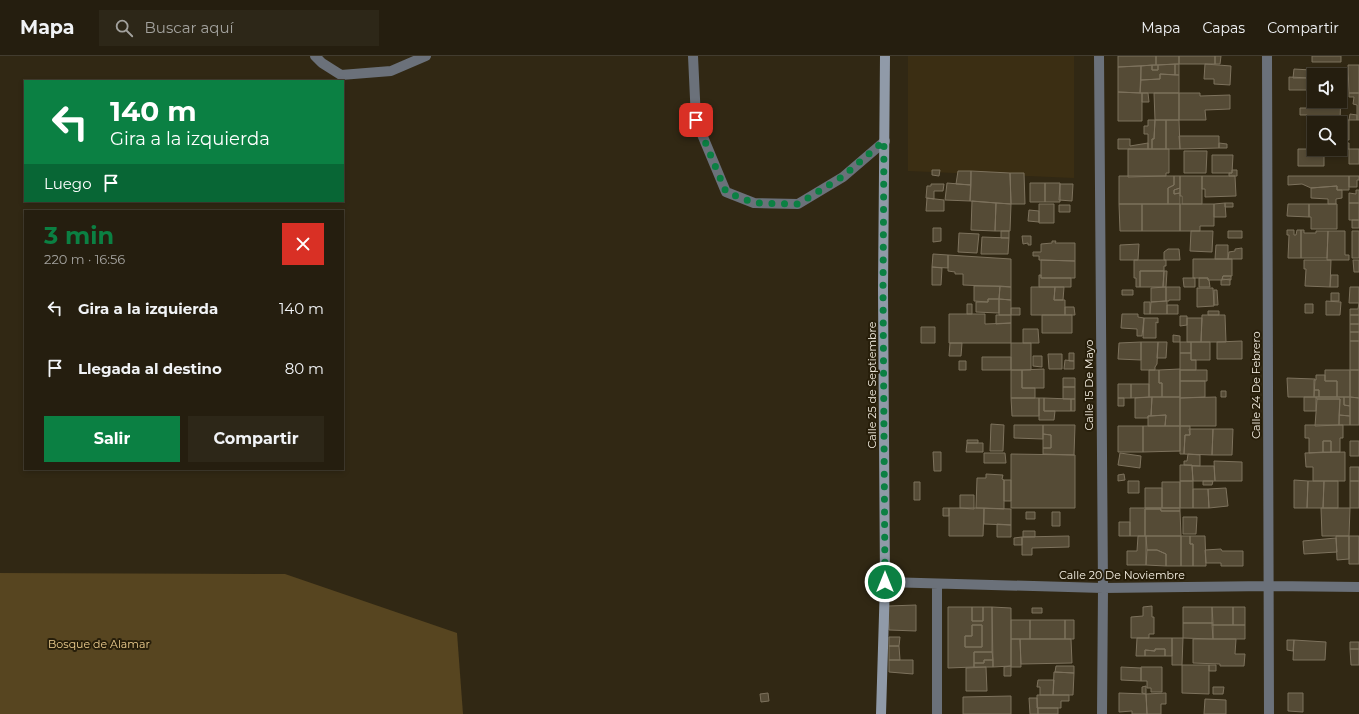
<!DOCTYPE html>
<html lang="es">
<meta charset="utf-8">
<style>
body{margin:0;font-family:Montserrat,sans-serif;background:#2d2718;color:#f1f3f6;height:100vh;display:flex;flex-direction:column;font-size:15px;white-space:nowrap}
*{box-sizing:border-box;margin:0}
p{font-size:13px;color:#a3a29e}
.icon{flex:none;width:22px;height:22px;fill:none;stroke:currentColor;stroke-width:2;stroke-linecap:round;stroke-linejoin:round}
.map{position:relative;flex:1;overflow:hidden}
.details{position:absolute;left:24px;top:154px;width:320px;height:260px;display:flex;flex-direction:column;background:#251e0f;border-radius:0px;box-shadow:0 2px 6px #0003,0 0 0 1px #423c2f}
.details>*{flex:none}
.hud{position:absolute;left:24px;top:24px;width:320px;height:122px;border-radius:0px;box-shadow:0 2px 6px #0003,0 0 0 1px #423c2f;background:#0b8043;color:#fff;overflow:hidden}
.controls{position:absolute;left:1307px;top:12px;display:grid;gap:8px}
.controls a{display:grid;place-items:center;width:40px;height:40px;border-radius:0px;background:#251e0f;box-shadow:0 2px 6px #0003,0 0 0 1px #423c2f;font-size:20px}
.pin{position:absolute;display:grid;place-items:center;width:34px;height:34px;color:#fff;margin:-17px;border-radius:8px;box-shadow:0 2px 6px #0006}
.me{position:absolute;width:44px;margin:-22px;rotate:0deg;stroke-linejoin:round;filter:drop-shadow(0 0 3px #0008)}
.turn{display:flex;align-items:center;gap:14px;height:84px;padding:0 20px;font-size:18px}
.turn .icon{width:52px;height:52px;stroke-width:2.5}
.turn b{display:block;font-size:28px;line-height:34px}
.then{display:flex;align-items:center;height:38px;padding:0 20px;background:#0003;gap:8px;font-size:15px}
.round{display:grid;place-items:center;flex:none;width:42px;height:42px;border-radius:0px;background:#2d2718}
.overview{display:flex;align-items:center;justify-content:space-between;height:68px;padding:0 20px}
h1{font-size:24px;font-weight:700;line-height:30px;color:#0b8043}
.cta{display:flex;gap:8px;margin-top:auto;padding:8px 20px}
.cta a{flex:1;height:46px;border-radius:0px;background:#0b8043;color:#fff;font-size:16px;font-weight:700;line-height:46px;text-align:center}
.cta a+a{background:#2d2718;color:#f1f3f6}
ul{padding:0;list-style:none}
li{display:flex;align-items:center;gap:12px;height:60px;padding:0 20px}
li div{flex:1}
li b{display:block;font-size:15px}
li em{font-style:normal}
header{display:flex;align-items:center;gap:24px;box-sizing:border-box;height:56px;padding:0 20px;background:#251e0f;border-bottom:1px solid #423c2f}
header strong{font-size:19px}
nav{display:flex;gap:22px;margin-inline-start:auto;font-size:14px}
.search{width:280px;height:36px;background:#2d2718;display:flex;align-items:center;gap:10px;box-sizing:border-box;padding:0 14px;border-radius:0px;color:#a3a29e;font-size:15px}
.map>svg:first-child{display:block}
.built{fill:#3b2e13}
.green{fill:#574520}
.building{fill:#554b36;stroke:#7d725d;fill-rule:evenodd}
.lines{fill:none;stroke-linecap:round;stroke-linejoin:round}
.service{stroke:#6b717a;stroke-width:10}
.minor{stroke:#6b717a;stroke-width:10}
.secondary{stroke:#909aa8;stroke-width:10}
.route{stroke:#0b8043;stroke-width:7;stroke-dasharray:0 12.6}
.labels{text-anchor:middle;stroke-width:4;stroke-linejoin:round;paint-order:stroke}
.street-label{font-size:11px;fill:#f7f1e5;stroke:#271e0a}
.park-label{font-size:11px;fill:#eece8f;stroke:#271e0a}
</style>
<header>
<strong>Mapa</strong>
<div class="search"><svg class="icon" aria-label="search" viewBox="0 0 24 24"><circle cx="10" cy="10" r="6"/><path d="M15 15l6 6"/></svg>Buscar aquí</div>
<nav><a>Mapa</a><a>Capas</a><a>Compartir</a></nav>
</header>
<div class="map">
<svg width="1359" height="658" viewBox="0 0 1359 658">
<rect width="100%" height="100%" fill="#312814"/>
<!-- built -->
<path class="built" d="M908,0h166v122l-166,-7z"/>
<!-- green -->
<path class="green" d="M0,517l285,1 172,59 6,81h-463z"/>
<!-- building -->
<path class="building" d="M1118,0h38v9l-38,2z
M1156,0h23v8l-23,1z
M1179,0h36v8h-36z
M1215,0h6l-1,8h-5z
M1312,0h29v6h-29z
M1175,8v11l-15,-1v5l-19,1v-14l11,-1v5h6v-5z
M1175,8h4v11h-4z
M1205,8l26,2 -1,19 -16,-1v-5h-10z
M1152,9h6v5h-6z
M1348,9h11v28h-10z
M1141,10l-1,27 -22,-1v-25z
M1294,13l17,1v7l-1,1h-17z
M1160,18l19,1v18h-39l1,-13 19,-1z
M1289,21l21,1 -1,12h-20z
M1311,21h3v15h-4z
M1118,36l24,1v28h-24z
M1142,37h6l1,9h-7z
M1154,37h25v27h-24z
M1179,37h21v3l30,-1v14l-25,1 1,10h-27z
M1340,37h1l-1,27 -33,1v-6h-7v-7h7v-11h7v4h26z
M1349,37h10v27h-2v-15l-4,-1 1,-7h-5z
M1350,58l7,1v5h-8z
M1148,64h7l-1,19h-2v10h-4v-15h-4v-8h4z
M1155,64h11v29h-14v-10h2z
M1166,64h13l1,29h-14z
M1322,64h27v20h-9v-17h-18z
M1179,80h40v12l-39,1z
M1118,83h12v7l18,-3v6h-30z
M1219,87l8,1v4h-8z
M1343,87h6v6h-6z
M1128,93h41v24h-3v3l-38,1z
M1298,93h26v17h-26z
M1349,93h10v15h-10z
M1184,95h23l-1,22h-22z
M1212,99h21l-1,18h-20z
M932,114h8l-1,6 -7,-1z
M1232,114h5v6h-8v-3h3z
M958,115h13v14l-15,-1z
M971,115l39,2 1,31 -41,-3z
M1010,117h14l1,31h-14z
M1119,120h55v9l-6,3v16h-49z
M1174,120h6v12l-6,2v4l6,-1v11h-12v-16l6,-3z
M1180,120h22v28h-20v-8h-2z
M1202,120h33l1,20 -31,1v-8h-3z
M1288,120h61v14h-12v-4l-26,2 -9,-4 -14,1z
M1349,120h10v4h-2v7h-8z
M947,127l24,2 -1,16 -25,-1z
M1030,127h15v19h-15z
M1045,127h15v19h-15z
M931,128h13l-1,7h-9v8l-8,-1 1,-12h4z
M1060,128h13l-1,17 -13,-1z
M1337,130v4h5v8l-6,1v5h-8v-5l-17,-1v-10z
M1180,132v5l-6,1v-4z
M1356,134h3v13h-10v-10l7,1z
M927,142l17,2v11h-18z
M972,145l24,2 -1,28 -24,-1z
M996,147l15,1 -1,27h-15z
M1225,147l1,14h-12v-13z
M1225,147h8v4h-8z
M1349,147h10v17h-10z
M1039,148h15v19h-15z
M1119,148h23v27h-22z
M1142,148h38v27h-38z
M1180,148h34v22h-14v5h-20z
M1288,148h21v13l-22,-1z
M1309,148h28v25h-26v-12h-2z
M1059,149h11v7h-11z
M1029,154l10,1v11l-11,-1z
M1352,164h7v8h-7z
M933,172h8v13l-8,1z
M1287,174h7v5h2l1,-5h4v28h-13l1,-23h-2z
M1301,174h3v3h12v-2h12l-1,27h-26z
M1001,175h8v7h-8z
M1191,175h22l-1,21 -22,-1z
M1228,175h14v7h-14z
M1328,175h17v24h4v5h-22z
M1352,175h7v27h-7z
M959,177l20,1 -2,19 -19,-1z
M1022,180h9v9h-3v-2l-5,1z
M982,181l27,1 -1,16h-27z
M1052,185h4l-1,2h20v18l-36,-1v-4h-6v-4h8v-8l11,-1z
M1139,188l-1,16h-18v-15z
M1216,189h12v14h-13z
M1242,192v11h-14l1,-7 6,-1v-2z
M1168,193h11l1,11h-16v-8z
M933,198l15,1v13l-16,-1z
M948,199l63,4v28l-48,-2v-11h-8v-2l-7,-1z
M1193,203h39v17h-9l-1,4h-14v-2h-15z
M1041,204l34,1v17h-34z
M1134,204h32v6h-2v5h-24v16h-4v-9h-2z
M1304,204h27l-1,27 -25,-1 1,-17h-2z
M1353,204h6v12h-5z
M932,211l10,1 -1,17h-9z
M1140,215h24l-1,16h-23z
M1164,215h3l-1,16h-3z
M1039,219h2v3h30v9h-32z
M1331,219h7v12h-8z
M1223,220h8v4l-9,-1z
M1183,222h12v9h-11z
M1199,222h9v2h1l1,7h-11z
M1230,223v6h-9v-5z
M974,230h26l-1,13h-11v3l-14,-1z
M1000,230l11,1v13l-12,-1z
M1031,231h24l-1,13h11v15h-34z
M1055,231h9l-1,13h-9z
M1166,231v14l-15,1v-14z
M1166,231h14v13h-11v1h-3z
M1350,231h9v16h-10z
M1197,232h16l1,18 -17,1z
M1122,234h11v5h-11z
M1214,234h3l1,15h-4z
M1331,237h8v8h-8z
M988,243h11v14l-23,-1v-10h12z
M999,243l12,1v15h-12z
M1167,245v13h-17l1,-12z
M1326,245l15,1 -1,13h-14z
M1144,246h6v12h-6z
M1359,247v12h-9v-6h8z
M967,248h5v10h-5z
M1305,248h8v9h-8z
M1167,249h11v9h-11z
M1065,251h9l1,8h-10z
M1011,252h9v7h-9z
M1208,255h11v4h-11z
M949,258h36v10l26,-1v20h-62z
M1122,258h16v3l6,1 -2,18h-5v-7l-16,-1z
M996,259h15v8l-15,1z
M1042,259h30v18h-30z
M1202,259h23l1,27h-25z
M1350,259h9v9h-9z
M1180,260h7v9l-7,1z
M1144,262h14v5l-2,-1v16h-13z
M1187,262h15l-1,24h-14z
M1350,268h9v8h-9z
M921,271h14v16h-14z
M1023,273h15l1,14h-16z
M1350,276h9v9h-9z
M1173,279l7,1v6h-7z
M1242,285v18h-25v-17z
M1350,285h9v29h-9z
M1141,286v18l-23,-1 1,-16z
M1141,286h17l-1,22 -2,3v3h-14z
M1158,286h9l-1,16h-9z
M1180,286h11v11h-11z
M1191,286h19v18h-19z
M950,287h12l-1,13h-12z
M1011,287h20v27h-20z
M1069,297h5v8h-5z
M1180,297h11v7h5v10h-16z
M1048,298h14v15h-13z
M1033,300h9v11l-9,-1z
M982,301h29v13h-29z
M1065,304l9,1v8h-10z
M959,305h7v9h-7z
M1044,313v19h-22v-18z
M1180,313v28h-18v-14h-3v-13z
M1011,314h11v18h13v10h-24z
M1149,314h10v13h3v14h-13z
M1180,314h27v11h-27z
M1325,314h25v27h-13v-16h-12z
M1350,314h9v28l-9,-1z
M1316,319h9v6h12v16h-18v-7h-5v-10h2z
M1063,322h12v9h-12z
M1287,322l28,1 -1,18h-26z
M1180,325h25v16l-25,1z
M1118,328h13v14h-13z
M1131,328h18v13l-18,1z
M1063,331h12v12h-12z
M1314,334h5v7h-5z
M1221,335h5v6h-5z
M1152,341l-1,19h-3v2h-13v-20z
M1152,341h28v29h-15l1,-11 -15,1z
M1216,341v29h-36v-28z
M1304,341h12v14h-12z
M1316,341h28v8l6,1v10l-11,-1 1,-16h-23z
M1344,341h6v9l-6,-1z
M1350,341l9,1v27h-9z
M1011,342h28v18h-27z
M1039,342h5v13h11l-1,9h-15z
M1044,342l27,1v12h-27z
M1118,342h6v8h-6z
M1071,343h4v12h-4z
M1317,343h23l-1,26 -24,1z
M1166,359l-1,11h-17v-10z
M1339,359l11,1v9h-11z
M991,368l13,1 -1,26h-13z
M1014,369h29v14l-29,-1z
M1043,369h32l-1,30 -31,-1v-6h8v-13l-8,-1z
M1305,369h38v13h-3v14h-9v-11h-8v11l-14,1v-15h-4z
M1118,370h25v26h-25z
M1143,370h37v25l-37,1z
M1180,370h10v9h-5l-1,19h-4z
M1189,373h24l-1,26 -28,-1 1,-19h5z
M1213,373h20l-1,26h-20z
M1043,378l8,1v13h-8z
M967,384h11v3h-11z
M1323,385h8v11h-8z
M1350,385h9v15h-9z
M967,387h16v9h-17z
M933,396h8v19h-7z
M1345,396v29h-32v-14h-7l-1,-14z
M984,397h21l1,10h-22z
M1120,397l21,3 -1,12 -22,-3z
M1011,398l64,1v53h-64z
M1188,398l12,1v11l-16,-1v-4h3z
M1214,405l28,1v19h-27z
M1180,409h12l1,16h-13z
M1192,410h22l1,15h-22z
M1350,411h9v14h-9z
M986,418l17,1 -1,4 2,1v29l-28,-1 1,-30h9z
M1124,418l1,6 -7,1v-6z
M1004,424h7v21h-7z
M1294,424l14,1 -1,27h-13z
M1128,425h11v12h-11z
M1180,425h13v27h-13z
M1203,425h10l-1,4h-9z
M1308,425h16l-1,27h-16z
M1324,425h14v27h-15z
M1350,425h9v27h-9z
M914,426h6v18h-6z
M1162,426h18v26h-18z
M1145,432h17v20h-17z
M1226,432l2,18 -19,2 -1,-19z
M1193,433h15l1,19h-16z
M960,439h14v14l-14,-1z
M943,452h6v8h-6z
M949,452h35l-1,28h-34z
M984,452l27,1v16l-27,-1z
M1130,452h30l1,1h-16v27h-15z
M1160,452h20v3h-19z
M1321,452h29l-1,28h-27z
M1145,453h16v2h19l1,25h-36z
M1026,456h9v7h-9z
M1052,456h8v14h-8z
M1183,461h14l-1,17h-13z
M1119,466h11v14h-11z
M997,468l14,1v12h-14z
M1023,475h12v6h-12z
M1069,480v11l-37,1v7h-10v-18z
M1138,480h8v29h-19v-14h10z
M1146,480h35v30h-15v-12l-9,-4h-10z
M1181,480h9v8h3v22h-12z
M1190,480h15l1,30h-13v-22h-3z
M1336,480h13v23l-12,1z
M1349,480h10v28h-10z
M1022,481v8h-8v-7z
M1336,482l1,14 -33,2 -1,-13z
M1221,493l1,2h21v15h-22v-3h-15l-1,-13z
M1147,494h10l9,4v12l-20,-1z
M916,549v26l-27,-1 -1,-24z
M1152,550v11h2v17h-5v4h-18v-21l12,-1v-9z
M948,551h24v14h11v-14h9v45h-18v15l-26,1zM972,569h10v22h-17v-11h7z
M972,551h11v14h-11z
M992,551l19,1v58l-18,1z
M1183,551h29l1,16h-30z
M1212,551h21v18h-21z
M1233,551h12v18h-12z
M1032,552h10v5h-10z
M1011,564h19v19h-19z
M1030,564h35v19h-35z
M1065,564h9v19h-9z
M1183,567h30v16l-30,-1z
M972,569h10v22h-17v-11h7z
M1212,569h33v14h-32z
M889,581h11l-1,9h-10z
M1137,582h35v18h-7v-7h-10v2l-10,-1v6h-9z
M1172,582h11l-1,27h-10z
M1011,583h9l1,28h-10z
M1020,583h51l1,24 -51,1z
M1193,583h43l-1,15h10l-1,12h-24v-2l-27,-1z
M1287,584h7l-1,11 -6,-1z
M1294,584l32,2 -1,18h-32z
M1350,586h9v7h-9z
M889,590h10l1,14h-11z
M1155,593h10v7h-20v-6l10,1z
M1350,593h9v16h-8z
M974,596h18l1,8h-9v3h-10z
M889,604h24v14l-24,-2z
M984,604h9v7h-19v-4h10z
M1182,609h27v29l-27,-1z
M1209,609h7v6h-7z
M1011,610v10h-7v-9z
M1056,610h18v7l-19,-1z
M986,611l1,24h-21v-23z
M1121,611l20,1v13l-20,-1z
M1141,611h21v25h-11v-4h-4v-7h-6z
M1054,616l20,1 -1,22h-20z
M1038,624h16l-1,15h-13v-8h-3z
M1146,630v8l-4,-1v-6z
M1213,631h11l-1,7h-10z
M768,637l1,8 -8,1 -1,-8z
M1119,637l27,1 1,20h-15v-3l-13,1z
M1166,637v11h-5v10h-14l-1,-20z
M1288,637h15v19l-15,-1z
M1037,639h32v6h-8v7h-24z
M1011,640v18h-48v-17z
M1029,642h8l1,16h-8z
M1205,643l21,1v14h-22z
M1038,652h20v6h-20z"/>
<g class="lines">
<!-- service -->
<path class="service" d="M315,0l7,7 19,12 50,-4 35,-15
M693,0l3,64 30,72 28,11 44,1 45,-27 42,-36"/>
<!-- minor -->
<path class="minor" d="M1099,0l4,532 -1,126
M1267,0l2,658
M885,526l218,6 166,-2 90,1
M937,528v130"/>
<!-- secondary -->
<path class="secondary" d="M881,658l4,-132 -2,-292 2,-234"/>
</g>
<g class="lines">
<!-- route -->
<path class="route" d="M696,64l30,72 28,11 44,1 44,-27 42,-36 -1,149 2,292"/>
</g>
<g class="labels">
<!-- street labels -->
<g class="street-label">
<text transform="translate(872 329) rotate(-90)" y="4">Calle 25 de Septiembre</text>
<text transform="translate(1089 329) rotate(-90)" y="4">Calle 15 De Mayo</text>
<text transform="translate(1256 329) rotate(-90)" y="4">Calle 24 De Febrero</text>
<text x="1122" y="523">Calle 20 De Noviembre</text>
</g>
<!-- park labels -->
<g class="park-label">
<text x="99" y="592">Bosque de Alamar</text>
</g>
</g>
</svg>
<div class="controls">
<a><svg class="icon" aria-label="sound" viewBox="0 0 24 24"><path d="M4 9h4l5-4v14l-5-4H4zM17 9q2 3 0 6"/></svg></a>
<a><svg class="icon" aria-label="search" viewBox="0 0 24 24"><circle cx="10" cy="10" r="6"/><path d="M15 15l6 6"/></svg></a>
</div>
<div class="pin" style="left:696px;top:64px;background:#d93025"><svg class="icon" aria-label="arrive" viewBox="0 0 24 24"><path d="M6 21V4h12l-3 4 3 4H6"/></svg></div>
<svg class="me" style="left:885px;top:526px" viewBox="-20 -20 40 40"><circle r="17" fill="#0b8043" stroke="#fff" stroke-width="3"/><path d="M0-11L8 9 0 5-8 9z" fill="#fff"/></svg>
<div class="hud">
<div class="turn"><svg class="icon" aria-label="left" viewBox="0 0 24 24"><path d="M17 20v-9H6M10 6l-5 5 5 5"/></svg><div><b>140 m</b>Gira a la izquierda</div></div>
<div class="then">Luego<svg class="icon" aria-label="arrive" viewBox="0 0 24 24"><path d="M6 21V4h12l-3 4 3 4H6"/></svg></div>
</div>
<section class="details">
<div class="overview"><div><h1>3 min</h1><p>220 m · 16:56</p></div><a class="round" style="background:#d93025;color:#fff"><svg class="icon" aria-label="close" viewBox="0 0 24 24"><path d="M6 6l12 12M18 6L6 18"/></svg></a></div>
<ul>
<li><svg class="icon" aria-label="left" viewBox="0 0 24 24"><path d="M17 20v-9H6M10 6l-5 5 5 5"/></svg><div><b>Gira a la izquierda</b></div><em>140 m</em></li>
<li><svg class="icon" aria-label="arrive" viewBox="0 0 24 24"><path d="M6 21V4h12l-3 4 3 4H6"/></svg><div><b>Llegada al destino</b></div><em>80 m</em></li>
</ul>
<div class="cta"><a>Salir</a><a>Compartir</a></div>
</section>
</div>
